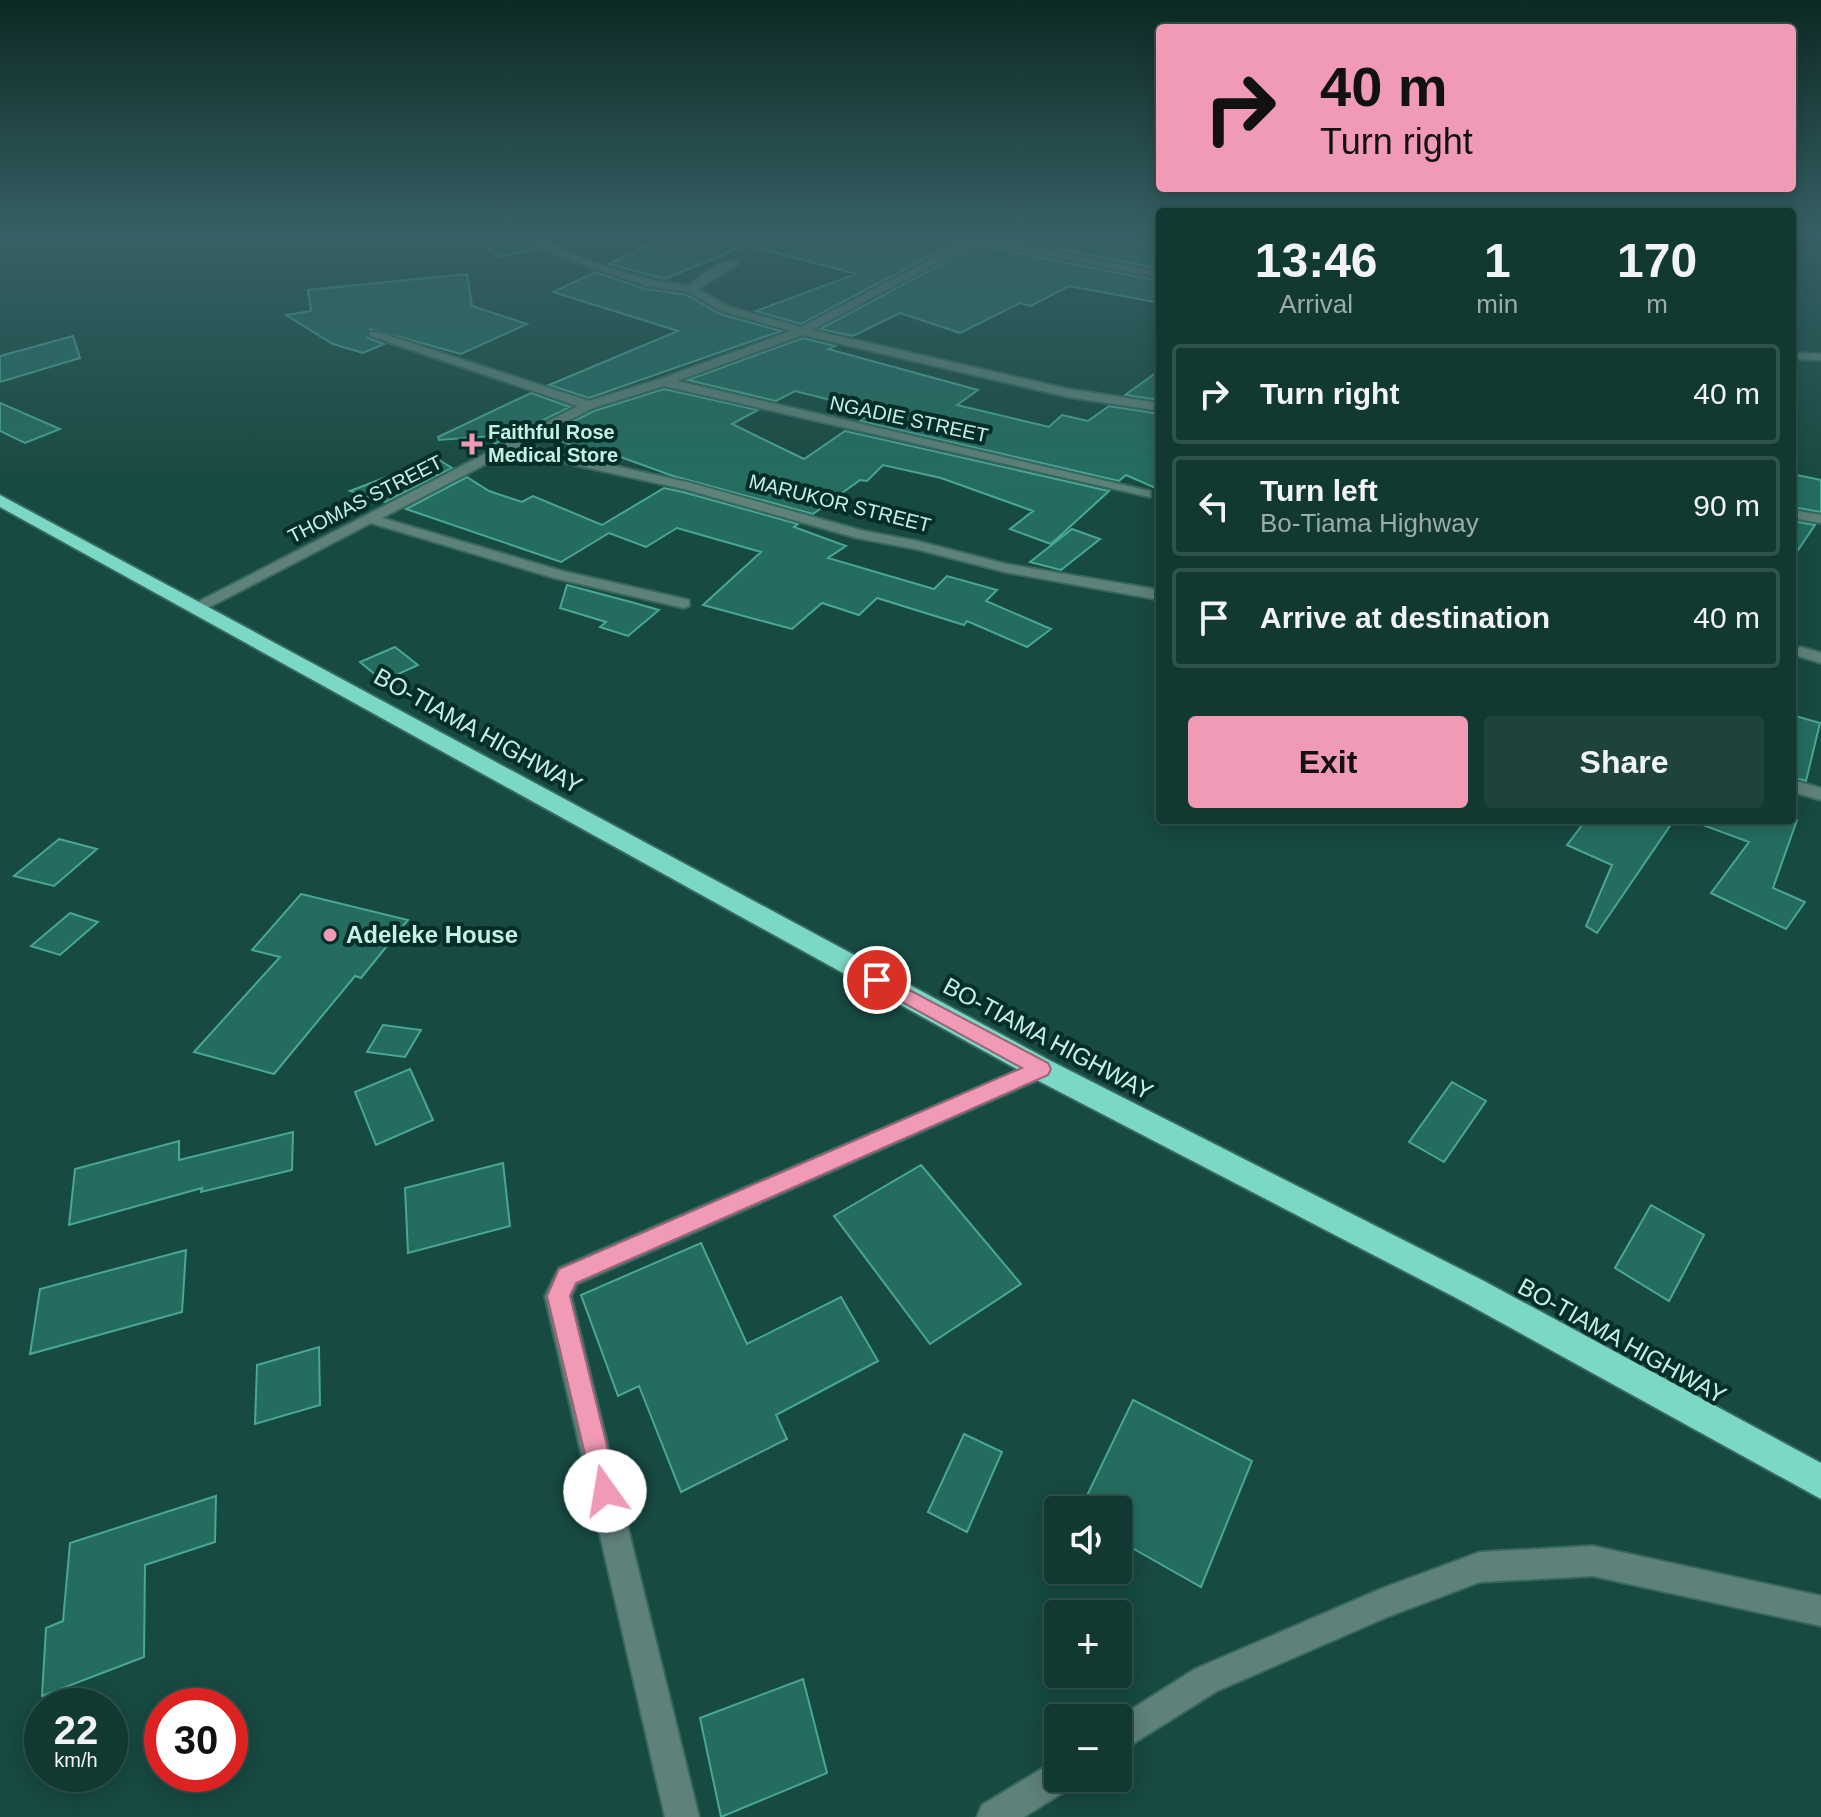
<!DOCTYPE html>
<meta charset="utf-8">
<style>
body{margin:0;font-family:Helvetica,sans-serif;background:#1e433d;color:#f1f3f6;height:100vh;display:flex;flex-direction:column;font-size:30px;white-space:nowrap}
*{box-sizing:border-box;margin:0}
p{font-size:26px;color:#9cacab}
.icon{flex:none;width:44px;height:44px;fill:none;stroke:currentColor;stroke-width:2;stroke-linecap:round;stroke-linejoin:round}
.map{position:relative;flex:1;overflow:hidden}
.panel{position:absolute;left:1156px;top:208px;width:640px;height:616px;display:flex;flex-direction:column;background:#113831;border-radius:8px;box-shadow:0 4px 20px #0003,0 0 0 2px #30524d}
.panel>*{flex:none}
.banner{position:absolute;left:1156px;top:24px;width:640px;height:168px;border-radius:8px;box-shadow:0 4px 20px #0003,0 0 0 2px #30524d;background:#f09ab5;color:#111;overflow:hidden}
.controls{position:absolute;left:1044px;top:1496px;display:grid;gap:16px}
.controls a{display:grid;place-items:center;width:88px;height:88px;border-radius:8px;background:#113831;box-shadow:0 4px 20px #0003,0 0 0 2px #30524d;font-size:40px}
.speed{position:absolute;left:24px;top:1688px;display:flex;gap:16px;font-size:40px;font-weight:700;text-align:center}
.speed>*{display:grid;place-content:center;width:104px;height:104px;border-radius:50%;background:#113831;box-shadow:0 4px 20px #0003,0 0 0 2px #30524d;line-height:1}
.speed small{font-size:20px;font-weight:400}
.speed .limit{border:12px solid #d22;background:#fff;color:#111}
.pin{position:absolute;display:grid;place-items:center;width:68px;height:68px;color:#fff;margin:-34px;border:4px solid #fff;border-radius:50%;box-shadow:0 2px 8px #0007}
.me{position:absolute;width:88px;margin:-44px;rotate:347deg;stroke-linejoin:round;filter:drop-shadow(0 0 6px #0008)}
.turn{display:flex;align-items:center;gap:28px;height:168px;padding:0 32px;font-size:36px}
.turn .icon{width:104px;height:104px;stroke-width:2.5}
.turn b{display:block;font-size:56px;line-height:68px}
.eta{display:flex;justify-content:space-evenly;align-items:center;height:136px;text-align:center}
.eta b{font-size:48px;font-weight:700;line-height:56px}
.action{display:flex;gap:16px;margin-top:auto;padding:16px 32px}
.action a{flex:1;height:92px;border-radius:8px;background:#f09ab5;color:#111;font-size:32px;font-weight:700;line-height:92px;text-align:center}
.action a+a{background:#1e433d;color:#f1f3f6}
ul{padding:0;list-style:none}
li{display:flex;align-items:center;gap:24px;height:100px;margin:0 16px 12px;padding:0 16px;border:4px solid #30524d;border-radius:8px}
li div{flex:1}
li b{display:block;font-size:30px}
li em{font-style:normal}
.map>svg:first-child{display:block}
.building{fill:#246c60;stroke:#49a796;stroke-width:2}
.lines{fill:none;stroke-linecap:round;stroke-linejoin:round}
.minor-casing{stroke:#36685f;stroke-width:4}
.highway-casing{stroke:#36685f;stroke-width:4}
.minor{fill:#5e8179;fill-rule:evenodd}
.highway{fill:#7cd8c6;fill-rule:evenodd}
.route{fill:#f09ab5;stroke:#9c6476;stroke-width:2}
.poi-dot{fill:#f09ab5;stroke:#042e27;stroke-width:3}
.labels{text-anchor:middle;stroke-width:8;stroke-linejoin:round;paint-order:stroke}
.far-street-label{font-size:20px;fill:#c5f0e6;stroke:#042e27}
.far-poi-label{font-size:20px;font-weight:bold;fill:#c5f0e6;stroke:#042e27;text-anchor:start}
.street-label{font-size:24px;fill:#c5f0e6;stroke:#042e27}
.poi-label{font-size:24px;font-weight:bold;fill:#c5f0e6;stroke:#042e27;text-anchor:start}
</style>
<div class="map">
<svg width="1821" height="1817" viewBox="0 0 1821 1817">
<rect width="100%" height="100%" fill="#174a41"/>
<!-- building -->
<path class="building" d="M463,231h48l29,17 -40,9z
M690,231l35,8 1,-8h252l-177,93 -45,-13 100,-37 -110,-29 -81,34 -56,-15 66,-32z
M999,231h161v38l-167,-33z
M977,245l183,36v22l-91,-17 -38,20 -11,-3 -60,30 -60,-20 -47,23 -33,-7z
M595,272l50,17 42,6 33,19 61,17 -192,67 -40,-13 129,-54 -125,-39z
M467,274l5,32 55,18 -66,30 -91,-25 -2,9 16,6 -21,9 -30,-9 -47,-29 25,-4 -3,-21z
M73,336l7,22 -80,24v-26z
M803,338l32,8 -7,3 150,41 -21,15 92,22 13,-12 26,6 21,-15 51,8v76l-34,-15 -7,6 -259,-60 14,-10 -79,-20 -19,10 -88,-21z
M1160,370v30l-35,-5z
M664,389l94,21 -26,14 72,35 41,-28 264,60 -58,53 -41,-15 23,-18 -92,-33 -58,-13 -16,16 -7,-1 -47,34 -140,-38 -55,-20 -9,4 -63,-25 48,-24z
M531,393l39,14 -76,37 -2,-8 -53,4 -1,-3z
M0,403l60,26 -35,14 -25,-12z
M436,458l16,10 -67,34 -35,-11z
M1792,474l29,6v32l-29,-5z
M467,477l22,14 33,11 11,-6 69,29 62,-37 19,4 115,32 -4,3 52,19 -18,12 106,31 13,-13 50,14 -11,11 65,28 -24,18 -60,-26 -3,4 -87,-27 -18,17 -37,-12 -30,26 -89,-24 58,-53 -84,-24 -31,19 -37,-14 -48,29 -155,-53z
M1792,521l23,4 -23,34z
M1072,529l28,10 -39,31 -31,-8z
M567,585l64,17 28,8 -31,26 -28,-9 6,-5 -46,-14z
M395,647l23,18 -35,16 -23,-19z
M1792,715l28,8 -14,58 -14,-4z
M1586,820h88l-77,113 -11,-7 26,-61 -45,-20z
M1698,820h99l-24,68 32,14 -19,27 -75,-36 38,-51 -52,-19z
M59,839l38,10 -43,37 -40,-10z
M301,894l107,26 -47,58 -6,-2 -81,98 -80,-22 86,-95 -28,-7z
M70,913l28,9 -38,33 -29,-9z
M383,1025l38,5 -16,27 -38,-5z
M410,1069l23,51 -57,25 -21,-53z
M1452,1082l34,19 -42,61 -35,-20z
M293,1132l-1,38 -91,22 1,-4 -133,37 6,-56 104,-28v19z
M503,1163l7,63 -102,27 -3,-65z
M921,1165l100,119 -91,60 -96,-128z
M1651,1205l53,30 -35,66 -54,-33z
M701,1243l46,101 94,-47 37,64 -102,54 11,24 -106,53 -42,-106 -21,10 -37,-101z
M186,1250l-4,62 -152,42 10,-65z
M319,1347l1,58 -65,19 2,-59z
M1133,1400l119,61 -51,126 -83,-47v-30h-38z
M964,1434l38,18 -35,80 -39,-20z
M216,1496l-1,46 -70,23 -1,92 -102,39 4,-68 17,-7 7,-78z
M803,1679l24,94 -106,44 -21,-99z"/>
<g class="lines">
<!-- minor casing -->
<g class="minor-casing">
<path id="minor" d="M514,231c21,-1 39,15 58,23 38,15 76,27 117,32 12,-11 32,-26 49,-26v4l-40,25 31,18 72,20 183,-96h12l-11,7 175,34v6l-183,-36 -165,88 256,59 92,14v8l-92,-14 -265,-62 -126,46 468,109 5,1v6l-486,-111 -71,22 -72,37 166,37 177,49 53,10 89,23 154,26v10l-155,-28 -89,-23 -59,-11 -173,-49 -173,-38 -129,67 180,53 127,29v6l-5,2 -130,-30 -183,-55 -171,89h-10v-6l388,-200 -208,-70v-4h8l211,69 71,-22 131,-48 -70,-20 -33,-19 -42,-6 -84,-29z
M1792,353l29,1v6l-29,-1z
M1792,510l29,5v8l-29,-5z
M1801,647l20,6v10l-26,-8v-6z
M1792,780l29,8v12l-29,-8z
M1041,1060l8,3 3,6 -3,6 -472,209 -6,12 128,521h-34l-120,-521 14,-28z
M1593,1546l228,50v30l-228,-50 -113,6 -93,35 -170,74 -99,62v-35l77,-49 188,-81 97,-36z
M1058,1759v19h16l-4,10 -46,29h-47l5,-12z"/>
</g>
<!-- highway casing -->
<g class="highway-casing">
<path id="highway" d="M0,495l1051,566 433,220 337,182v36l-359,-198 -431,-224 -1031,-570z"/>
</g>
<!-- minor -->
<use href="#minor" class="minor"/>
<!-- highway -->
<use href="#highway" class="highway"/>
</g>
<!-- sky -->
<linearGradient id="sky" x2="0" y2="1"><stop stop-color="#0d2924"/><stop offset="0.48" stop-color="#366065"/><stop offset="1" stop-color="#366065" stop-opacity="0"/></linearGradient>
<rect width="1821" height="485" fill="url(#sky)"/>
<!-- route -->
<path class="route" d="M877,973l171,90 3,6 -3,6 -472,208 -6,13 48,195 -4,9 -9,4 -9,-4 -49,-204 12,-27 463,-201 -151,-83 -3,-5 3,-5z"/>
<!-- markers -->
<g class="poi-dot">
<path d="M468 432h8v8h8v8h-8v8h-8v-8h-8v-8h8z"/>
<circle cx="330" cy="935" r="8"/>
</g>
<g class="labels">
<!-- far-street labels -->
<g class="far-street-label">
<text transform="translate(909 419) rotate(12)" y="7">NGADIE STREET</text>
<text transform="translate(365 499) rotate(-27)" y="7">THOMAS STREET</text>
<text transform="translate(840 503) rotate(14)" y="7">MARUKOR STREET</text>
</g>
<!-- far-poi labels -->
<g class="far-poi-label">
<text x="488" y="439">Faithful Rose<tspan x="488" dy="23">Medical Store</tspan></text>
</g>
<!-- street labels -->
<g class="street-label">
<text transform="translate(478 731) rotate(29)" y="8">BO-TIAMA HIGHWAY</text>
<text transform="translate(1048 1039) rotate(28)" y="8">BO-TIAMA HIGHWAY</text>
<text transform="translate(1622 1341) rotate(29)" y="8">BO-TIAMA HIGHWAY</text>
</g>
<!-- poi labels -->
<g class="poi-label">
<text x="346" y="943">Adeleke House</text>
</g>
</g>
</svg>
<div class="controls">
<a><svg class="icon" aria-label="sound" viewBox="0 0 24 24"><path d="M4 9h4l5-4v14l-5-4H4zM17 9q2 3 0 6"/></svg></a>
<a>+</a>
<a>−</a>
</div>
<div class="speed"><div>22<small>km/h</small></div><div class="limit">30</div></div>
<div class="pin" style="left:877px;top:980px;background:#d93025"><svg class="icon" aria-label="arrive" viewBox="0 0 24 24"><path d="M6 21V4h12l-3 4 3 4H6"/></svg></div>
<svg class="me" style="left:605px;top:1491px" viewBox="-20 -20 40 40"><circle r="19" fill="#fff"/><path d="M0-13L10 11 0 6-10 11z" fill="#f09ab5"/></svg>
<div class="banner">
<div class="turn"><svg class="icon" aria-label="right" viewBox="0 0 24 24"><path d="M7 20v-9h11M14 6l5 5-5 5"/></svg><div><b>40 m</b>Turn right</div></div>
</div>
<section class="panel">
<div class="eta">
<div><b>13:46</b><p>Arrival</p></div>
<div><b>1</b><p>min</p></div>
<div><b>170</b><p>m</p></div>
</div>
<ul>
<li><svg class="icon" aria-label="right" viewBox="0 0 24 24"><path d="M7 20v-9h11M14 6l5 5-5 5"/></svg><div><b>Turn right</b></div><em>40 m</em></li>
<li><svg class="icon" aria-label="left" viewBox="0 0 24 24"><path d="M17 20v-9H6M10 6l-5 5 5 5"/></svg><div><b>Turn left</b><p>Bo-Tiama Highway</p></div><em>90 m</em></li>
<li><svg class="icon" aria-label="arrive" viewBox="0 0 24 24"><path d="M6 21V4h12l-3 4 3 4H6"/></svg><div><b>Arrive at destination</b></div><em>40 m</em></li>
</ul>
<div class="action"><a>Exit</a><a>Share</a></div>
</section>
</div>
